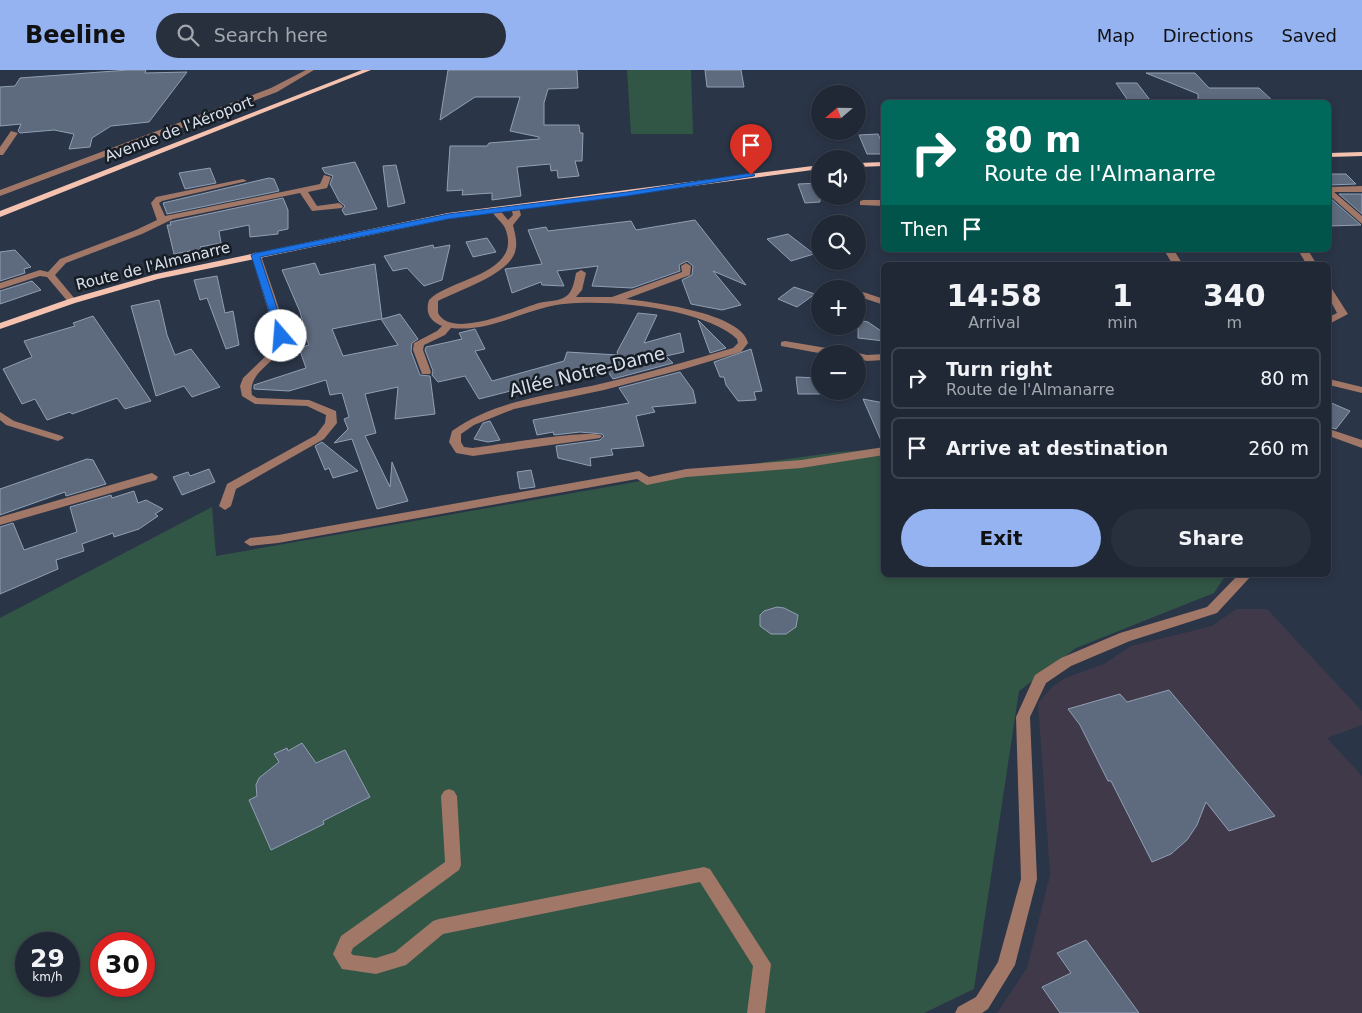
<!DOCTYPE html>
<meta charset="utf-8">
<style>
body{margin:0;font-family:"DejaVu Sans",sans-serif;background:#28303d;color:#f1f3f6;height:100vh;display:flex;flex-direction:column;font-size:19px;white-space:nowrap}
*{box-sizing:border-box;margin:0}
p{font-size:16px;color:#a2a6ad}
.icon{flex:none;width:28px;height:28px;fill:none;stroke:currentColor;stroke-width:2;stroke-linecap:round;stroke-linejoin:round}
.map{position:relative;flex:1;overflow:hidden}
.details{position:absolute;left:881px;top:192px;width:450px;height:315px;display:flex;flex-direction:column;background:#202835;border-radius:8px;box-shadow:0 2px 8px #0003,0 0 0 1px #3d4450}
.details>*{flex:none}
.banner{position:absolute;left:881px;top:30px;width:450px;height:152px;border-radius:8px;box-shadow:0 2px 8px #0003,0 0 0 1px #3d4450;background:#00695c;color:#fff;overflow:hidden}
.needle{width:32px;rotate:250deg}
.tools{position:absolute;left:811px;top:15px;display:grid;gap:10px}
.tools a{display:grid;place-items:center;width:55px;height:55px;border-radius:50%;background:#202835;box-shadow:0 2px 8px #0003,0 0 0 1px #3d4450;font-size:25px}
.speed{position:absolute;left:15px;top:862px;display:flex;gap:10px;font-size:25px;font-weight:700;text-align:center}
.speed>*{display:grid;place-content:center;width:65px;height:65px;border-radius:50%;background:#202835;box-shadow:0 2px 8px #0003,0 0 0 1px #3d4450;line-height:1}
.speed small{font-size:12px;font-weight:400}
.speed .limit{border:8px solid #d22;background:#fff;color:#111}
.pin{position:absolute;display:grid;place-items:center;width:42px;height:42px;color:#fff;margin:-51px -21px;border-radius:50% 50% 50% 0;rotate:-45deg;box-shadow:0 0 5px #0007}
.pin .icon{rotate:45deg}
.me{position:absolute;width:55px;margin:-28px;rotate:342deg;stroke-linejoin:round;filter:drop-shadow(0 0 4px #0008)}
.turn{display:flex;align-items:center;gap:18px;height:105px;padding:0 20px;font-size:22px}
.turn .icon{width:65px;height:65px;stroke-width:2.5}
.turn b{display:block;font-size:35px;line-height:42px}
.then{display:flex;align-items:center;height:48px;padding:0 20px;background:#0003;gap:10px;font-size:19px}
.eta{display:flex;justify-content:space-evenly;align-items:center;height:85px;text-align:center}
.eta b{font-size:30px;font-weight:700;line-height:35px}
.primary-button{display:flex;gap:10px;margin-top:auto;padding:10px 20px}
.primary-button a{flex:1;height:58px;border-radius:30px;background:#95b2f1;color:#111;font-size:20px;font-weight:700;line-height:58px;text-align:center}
.primary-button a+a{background:#28303d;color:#f1f3f6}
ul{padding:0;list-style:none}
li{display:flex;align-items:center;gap:15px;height:62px;margin:0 10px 8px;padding:0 10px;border:2px solid #3d4450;border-radius:8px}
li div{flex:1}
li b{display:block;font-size:19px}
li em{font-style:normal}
header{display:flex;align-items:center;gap:30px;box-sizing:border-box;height:70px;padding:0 25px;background:#95b2f1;color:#111}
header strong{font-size:24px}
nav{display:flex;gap:28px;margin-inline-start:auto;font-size:18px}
.search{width:350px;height:45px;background:#28303d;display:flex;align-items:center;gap:12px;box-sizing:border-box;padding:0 18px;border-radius:28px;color:#a2a6ad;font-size:19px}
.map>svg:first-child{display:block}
.education{fill:#3f394a}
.green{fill:#325645;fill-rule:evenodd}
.building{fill:#5e6b7e;stroke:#919fb4;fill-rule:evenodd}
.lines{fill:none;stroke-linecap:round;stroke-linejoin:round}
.minor{fill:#a17768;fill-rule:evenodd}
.major{fill:#f6c2b0;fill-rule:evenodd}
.route{fill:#1a73e8;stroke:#114b97}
.labels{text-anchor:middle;stroke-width:5;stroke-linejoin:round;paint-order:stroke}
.far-street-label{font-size:15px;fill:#d9e0eb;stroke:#171d25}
.street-label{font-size:18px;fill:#d9e0eb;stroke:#171d25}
</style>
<header>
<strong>Beeline</strong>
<div class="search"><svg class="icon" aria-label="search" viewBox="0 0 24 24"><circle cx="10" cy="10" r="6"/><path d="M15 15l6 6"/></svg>Search here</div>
<nav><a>Map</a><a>Directions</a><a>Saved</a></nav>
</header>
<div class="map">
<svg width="1362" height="943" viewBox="0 0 1362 943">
<rect width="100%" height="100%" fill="#2a3547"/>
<!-- education -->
<path class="education" d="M1236,539h31l95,102v14l-35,13 35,38v237h-365l30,-45 23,-93 -12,-172 14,-16 13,-9 39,-14 27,-18 81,-20z"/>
<!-- green -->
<path class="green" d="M627,0h64l2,64h-62z
M884,379v126h342l-12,18 -138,55 -57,43 -45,298 -50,24h-924v-395l212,-111 4,49 470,-83 152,-21zM26,874h43v42h-43zM101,874h43v42h-43z"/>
<!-- building -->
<path class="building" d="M128,0h18l-1,3 42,-1 -38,50 -38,4 -19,12 -2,9 -21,2 5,-15 -20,-4 -34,3 -2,-2 3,-7 -21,2v-39l15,-1 5,-8z
M448,0h129l1,18 -30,1 -4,14v22h35l1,8h3l-1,28h-7l4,15 -21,2 -1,-8 -6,1 -1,-7 -33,3 4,29 -29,4v-7l-30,2 1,-5 -16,1 3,-45h37l2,-3 50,-4v-2l-29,-6 10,-34h-45l-35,23z
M705,0h36l3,17h-37z
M1146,3h49l14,15h50l15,14h-76v-8z
M1116,13h21l13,17h-2l2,2h-21z
M878,64l6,13v7h-17l-8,-19z
M355,92l22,47 -32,6 -3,-5 3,-4 -6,-5 -9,-17 3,-8 -8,-3 -3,-5z
M396,95l9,38 -17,4 -5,-41z
M210,98l6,15 -31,6 -6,-16z
M1329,104h17l10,10 -27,1z
M269,108l5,1 5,12 -112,23 -4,-11z
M820,113v19l-15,1 -7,-19z
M1339,124h23v20z
M1329,127l32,28 -32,1z
M283,128l5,12v19l-10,2v3l-28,3 -1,-12 -30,6 2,12 -21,4 1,2 -27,5 -7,-29h4l-1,-3z
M695,150l51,65 -33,-14 28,34 -19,5 -31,-6 -9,-24 10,-5 1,-9 -6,-5 -8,4 1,6 -48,17 -40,-2 6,-20 -41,5 7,15 -22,-1 -1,-3 -29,11 -7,-24 37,-5 -14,-34 18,-3 2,4 83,-10 5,9z
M788,164l26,20 -23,7 -24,-22z
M487,168l9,14 -23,5 -7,-15z
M433,175l1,3 16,-3 -8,35 -18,6 -17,-18 -14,3 -9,-15z
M15,180l16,17 -7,2 1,4 -25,8v-29z
M315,193l5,12 55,-11 7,55 18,-5 18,25 -6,4 -1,8 9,24 10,1 5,38 -40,5 3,-32 -33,7 11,39 -11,3 25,51 2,-25 16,39 -31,8 -25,-70 -18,4 14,-14 -4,-10 5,-2 -7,-24 -12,2 -4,-15 -37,11 -35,-2v-4l52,-17 -7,-20 10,-3 -8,-19h3l-4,-14 -18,-42zM381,249l17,26 -55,11 -11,-27z
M217,206l8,37 8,-2 6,34 -13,4 -19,-51 -7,2 -6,-20z
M32,211l9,9 -41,14v-13z
M794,217l21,7 -18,13 -19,-8z
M159,230l8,35 8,20 16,-6 29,38 -28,10 -8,-11 -28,10 -25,-90z
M638,243l19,2 -13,28 36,-10 4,19 -18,4 7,7 -60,16 -5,-7 -54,14 -1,-2 -30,6 -1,-2 -43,11 -14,-23 -27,6 -6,-7 1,-4 -8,-21 1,-3 36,-8 -3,-6 16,-4 10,20 -10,2 17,30 72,-20 3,-9 51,3 -1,-3z
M93,246l58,85 -26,8 -8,-11 -45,16 -2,-2 -23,8 -12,-21 -13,5 -19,-35 29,-12 -8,-16 51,-15 -2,-3z
M698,250l28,28 -16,5z
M858,250l10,2 16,11v8l-26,-3z
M751,279l11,42 -8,1 2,8 -18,1 -12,-16 -2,-8h-4l-6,-15z
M680,302l13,18 3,13 -44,4 3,5 -19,4 8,30 -33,3 2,6 -23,3 1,8 -33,-8 -2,-12 44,-6 4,-4 -2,-2 -22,-2 -26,3 -1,-3 -16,3 -4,-15 96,-17 -10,-15z
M796,307l23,1 1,16h-22z
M863,329l21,4v42h-1z
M1329,332l21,9 -14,18 -7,-2z
M490,351l10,19 -12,2 -14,-3 9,-16z
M322,372l36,29 -25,7 -4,-10 -4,2 -10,-24z
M87,389l6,1 13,24 -40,12 -1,-4 -65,23v-26z
M209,399l6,13 -33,13 -9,-18 15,-5 2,4z
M531,400l4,17 -15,2 -3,-17z
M134,421l4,12 8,-3 17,9 -8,5 3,2 -19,13 -25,8 -1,-4 -31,11 2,7 -28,9 2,9 -58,25v-67l13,-4 11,27 53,-18 -7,-25 41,-12 1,3z
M777,537l7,1 14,7 -2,12 -10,7h-15l-11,-8v-11l4,-4z
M1169,620l106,126 -46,15 -23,-29 -9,23 -10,15 -16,14 -19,8 -41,-81h-3l-28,-56 -12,-16 52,-15 7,8z
M302,673l14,20 29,-13 25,47 -47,24 1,3 -53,26 -22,-50 8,-4 -1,-11 3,-7 20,-16 -5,-8 13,-6 1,3z
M1086,870l53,73h-79l-18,-26 29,-14 -14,-20z"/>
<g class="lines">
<!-- minor -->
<path class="minor" d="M306,0h8l-37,22 -277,104v-6l271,-102z
M11,61l7,2 -15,22h-3v-8z
M324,105l7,2 -4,11 -19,4 9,14 22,-3 4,3 -1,2 -30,3 -12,-18 -127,26 -31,15 -76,29 -11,12 20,24v4h-6l-22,-26 -7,-1 -40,13v-6l40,-13 8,2 12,-13 76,-29 21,-10 -6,-17 5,-6 87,-18 4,2 -85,20 -3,2 6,13 155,-32z
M1362,116v6h-28l28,24v8l-33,-29v-8z
M863,130h21v6l-24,-1v-4z
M515,135l4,3 2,7 -8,10c2,9 5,18 2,27 -7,23 -57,38 -77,49v12c14,27 80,-4 101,-10 8,-2 21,-2 26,-6 8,-5 9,-15 11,-24l5,-3 5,3 -4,17 -6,7h36l70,-25 -1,-6 5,-3 5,3 -1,9 -64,24c26,3 116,14 122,44l-7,9 -57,17 -80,21 -90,19 -40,16 -13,9v8l3,5 9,1c18,-2 120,-20 129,-12l-2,2 -127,18 -17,-3 -7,-11 3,-11c44,-32 101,-36 152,-48 44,-10 87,-23 129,-35l5,-5 -1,-4c-33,-32 -146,-43 -190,-32 -32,8 -62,25 -96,21l-6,7 -21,10 -1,5 8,22 -1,2h-8l-9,-24 1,-7 23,-12 5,-5c-12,-5 -17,-13 -13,-26 21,-22 95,-26 76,-72 -2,-5 -11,-12 -14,-18l7,-2 10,12 5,-5 -2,-7z
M1164,180h10l9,15h-10z
M1298,180h10l9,15h-10z
M256,182l5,3c4,14 26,72 25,82 -3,25 -39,32 -34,58l5,3 52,2 27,11 1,12 -13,16 -88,50 -5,17 -6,4 -6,-4 8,-22 89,-49 9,-12 1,-8 -19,-9 -52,-2 -13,-8 -2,-10 3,-8 28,-27 5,-15 -25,-81z
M1329,218l3,1 16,25 -19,10v-7l8,-4 -8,-15z
M863,222l21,7v6l-24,-8 -2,-2z
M785,271l59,10 5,3h-25l-43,-8v-4z
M858,283l9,2 17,-1v6l-17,1 -9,-2v-5h-3z
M1329,309l33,8v6l-33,-8z
M0,342l14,9 48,15 2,2 -6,3 -52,-16 -6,-5z
M1329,359l33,11v8l-33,-12z
M884,377v8l-83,13 -115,9 -39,8 -10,-6 -359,64 -28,3 -6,-4 6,-4 28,-3 361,-64 10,6 37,-8 115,-9z
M152,403l6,4 -2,3 -156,45v-8z
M1238,505h14l-35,38 -87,28 -59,25 -25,17 -16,34 7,162 -22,86 -27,44 -6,4h-27l3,-6 18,-10 22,-35 23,-83 -5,-162 19,-42 26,-17 59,-25 87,-26z
M449,719l5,2 3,5 4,69 -2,5 -106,78 -2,5 2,2 23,3 19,-6 38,-31 6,-2 265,-52 6,2 61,95 -6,49h-18l6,-47 -53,-84 -257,52 -37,31 -30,9 -34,-5 -9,-15 8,-18 104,-74 -4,-66 3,-5z"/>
<!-- major -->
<path class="major" d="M362,0h9l-371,147v-6z
M1362,82v4l-33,1v-4z
M884,92v4l-26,1v-4z
M820,95v4l-372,50 -290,60 -83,24 -75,26v-6l69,-24 87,-25 292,-61z"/>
</g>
<!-- route -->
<path class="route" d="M751,103l4,2 -1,1 -127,20 -179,23 -188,38 26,79 -5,3 -4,-3 -26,-81 5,-2 192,-39 179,-22z"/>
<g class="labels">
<!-- far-street labels -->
<g class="far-street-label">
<text transform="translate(179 59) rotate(-21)" y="5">Avenue de l'Aéroport</text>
<text transform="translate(153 196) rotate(-14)" y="5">Route de l'Almanarre</text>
</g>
<!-- street labels -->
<g class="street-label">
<text transform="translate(587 302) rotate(-14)" y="6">Allée Notre-Dame</text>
</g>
</g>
</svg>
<div class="tools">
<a><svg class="needle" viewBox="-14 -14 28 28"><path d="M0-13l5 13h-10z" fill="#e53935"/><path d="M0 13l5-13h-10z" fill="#a2a6ad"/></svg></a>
<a><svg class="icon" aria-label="sound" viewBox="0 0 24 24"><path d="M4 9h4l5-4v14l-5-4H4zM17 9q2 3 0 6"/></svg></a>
<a><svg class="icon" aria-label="search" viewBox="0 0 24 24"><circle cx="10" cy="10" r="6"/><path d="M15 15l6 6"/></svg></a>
<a>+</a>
<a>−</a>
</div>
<div class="speed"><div>29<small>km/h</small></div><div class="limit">30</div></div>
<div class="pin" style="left:751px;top:105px;background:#d93025"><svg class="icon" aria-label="arrive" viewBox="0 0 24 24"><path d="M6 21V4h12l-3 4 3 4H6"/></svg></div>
<svg class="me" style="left:281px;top:266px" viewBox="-20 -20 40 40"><circle r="19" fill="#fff"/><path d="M0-13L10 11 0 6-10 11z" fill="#1a73e8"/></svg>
<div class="banner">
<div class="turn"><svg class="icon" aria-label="right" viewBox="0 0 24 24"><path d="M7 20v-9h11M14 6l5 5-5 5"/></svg><div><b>80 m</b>Route de l'Almanarre</div></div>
<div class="then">Then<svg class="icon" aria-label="arrive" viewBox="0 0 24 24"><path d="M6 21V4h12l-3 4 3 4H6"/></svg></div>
</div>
<section class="details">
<div class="eta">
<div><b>14:58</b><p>Arrival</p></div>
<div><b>1</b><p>min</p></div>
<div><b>340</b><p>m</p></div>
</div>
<ul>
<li><svg class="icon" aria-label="right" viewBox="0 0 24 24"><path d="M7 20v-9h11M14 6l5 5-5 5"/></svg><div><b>Turn right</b><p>Route de l'Almanarre</p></div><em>80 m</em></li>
<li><svg class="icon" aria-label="arrive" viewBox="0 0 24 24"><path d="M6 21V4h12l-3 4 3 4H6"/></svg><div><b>Arrive at destination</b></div><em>260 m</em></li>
</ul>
<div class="primary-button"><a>Exit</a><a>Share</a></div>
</section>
</div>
